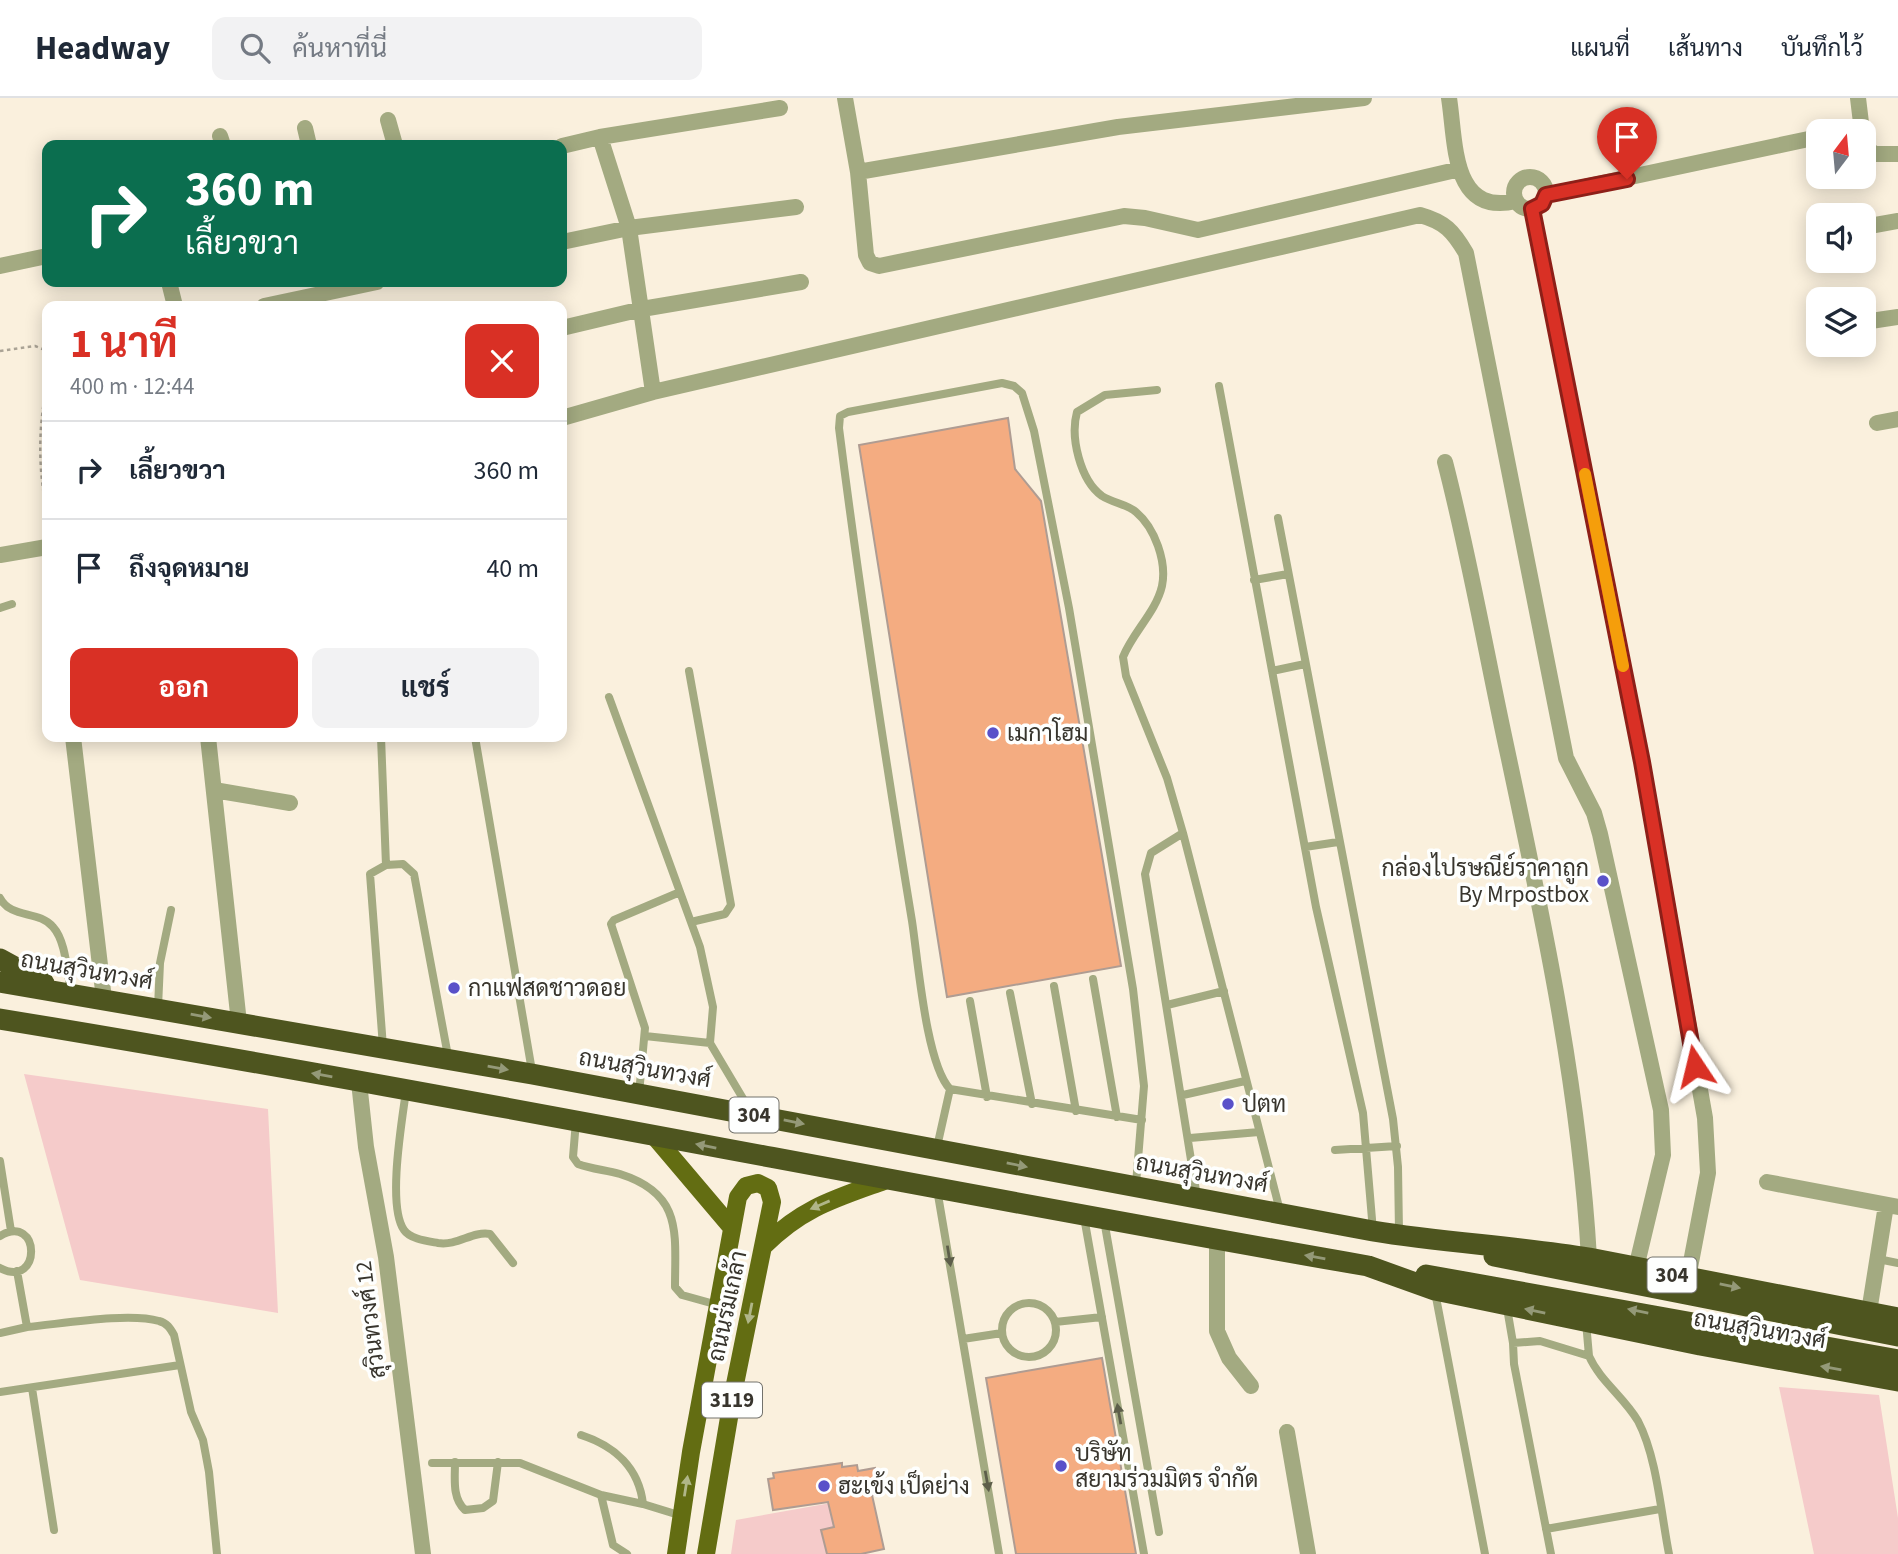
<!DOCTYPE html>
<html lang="th">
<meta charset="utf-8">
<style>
body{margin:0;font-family:"Source Sans 3",Sarabun,sans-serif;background:#f2f2f3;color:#1f2937;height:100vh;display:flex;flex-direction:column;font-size:26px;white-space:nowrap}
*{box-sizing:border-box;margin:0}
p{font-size:23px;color:#747a83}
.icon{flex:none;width:38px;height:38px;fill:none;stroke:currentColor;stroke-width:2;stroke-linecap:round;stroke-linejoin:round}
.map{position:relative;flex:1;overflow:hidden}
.panel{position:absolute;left:42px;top:203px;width:525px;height:441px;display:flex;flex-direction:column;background:#fff;border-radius:14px;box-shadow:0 4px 18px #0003}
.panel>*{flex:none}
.banner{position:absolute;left:42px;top:42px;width:525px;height:147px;border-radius:14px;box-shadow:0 4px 18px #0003;background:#0b6e4f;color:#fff;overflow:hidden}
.needle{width:46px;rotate:16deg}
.controls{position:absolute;left:1806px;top:21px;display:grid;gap:14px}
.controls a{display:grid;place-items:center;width:70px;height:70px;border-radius:14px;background:#fff;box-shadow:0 4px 18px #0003;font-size:35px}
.pin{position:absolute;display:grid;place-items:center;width:60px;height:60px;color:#fff;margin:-72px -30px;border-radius:50% 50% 50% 0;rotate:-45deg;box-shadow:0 0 7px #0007}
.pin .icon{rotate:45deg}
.me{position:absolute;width:77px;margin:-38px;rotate:350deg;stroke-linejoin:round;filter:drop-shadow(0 0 5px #0008)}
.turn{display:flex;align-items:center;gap:24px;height:147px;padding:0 28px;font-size:32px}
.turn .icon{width:91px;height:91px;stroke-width:2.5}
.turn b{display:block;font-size:49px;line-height:60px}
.round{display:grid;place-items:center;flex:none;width:74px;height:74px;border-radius:14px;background:#f2f2f3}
.summary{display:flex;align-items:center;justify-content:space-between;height:119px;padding:0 28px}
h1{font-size:42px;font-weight:700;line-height:52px;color:#d93025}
.primary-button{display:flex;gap:14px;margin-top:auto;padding:14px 28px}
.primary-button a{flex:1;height:80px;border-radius:14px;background:#d93025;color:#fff;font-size:28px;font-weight:700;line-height:80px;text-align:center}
.primary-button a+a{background:#f2f2f3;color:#1f2937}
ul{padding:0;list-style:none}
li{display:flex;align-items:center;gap:21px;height:98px;padding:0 28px;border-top:2px solid #e0e1e3}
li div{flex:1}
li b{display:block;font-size:26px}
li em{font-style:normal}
header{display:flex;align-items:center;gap:42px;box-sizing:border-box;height:98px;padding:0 35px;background:#fff;border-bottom:2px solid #e0e1e3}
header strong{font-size:33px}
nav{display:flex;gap:38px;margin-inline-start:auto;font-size:24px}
.search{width:490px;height:63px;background:#f2f2f3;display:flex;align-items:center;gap:18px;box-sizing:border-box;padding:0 24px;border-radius:14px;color:#747a83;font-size:26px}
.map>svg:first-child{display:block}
.green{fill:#f5cbca}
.building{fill:#f4ac81;stroke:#af9c92;stroke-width:2}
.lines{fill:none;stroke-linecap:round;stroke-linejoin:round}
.path{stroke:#aaa395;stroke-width:2.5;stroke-dasharray:3.5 3.5;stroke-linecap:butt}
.lane{stroke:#a3aa81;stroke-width:8}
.street{stroke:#a3aa81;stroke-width:16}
.primary{stroke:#636d12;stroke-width:18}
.highway{stroke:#4e551f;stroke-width:21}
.oneway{fill:#949978}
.oneway2{fill:#b0b688}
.oneway3{fill:#5d5e4a}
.route-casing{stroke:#8d1f18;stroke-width:18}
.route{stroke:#d93025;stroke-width:12}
.slow{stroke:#f59e0b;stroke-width:12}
.poi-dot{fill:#5951c9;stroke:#fefffe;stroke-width:2.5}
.labels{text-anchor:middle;stroke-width:7;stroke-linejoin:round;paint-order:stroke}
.shield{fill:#fefffe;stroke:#73726c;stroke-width:2}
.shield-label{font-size:21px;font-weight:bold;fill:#38352d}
.poi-label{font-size:23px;fill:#38352d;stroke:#fefffe;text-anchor:start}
.street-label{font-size:23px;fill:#38352d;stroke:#fefffe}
</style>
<header>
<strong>Headway</strong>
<div class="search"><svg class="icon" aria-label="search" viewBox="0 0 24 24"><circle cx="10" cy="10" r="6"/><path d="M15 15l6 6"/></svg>ค้นหาที่นี่</div>
<nav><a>แผนที่</a><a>เส้นทาง</a><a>บันทึกไว้</a></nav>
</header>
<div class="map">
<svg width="1898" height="1456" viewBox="0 0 1898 1456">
<rect width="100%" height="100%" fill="#faf0dd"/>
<!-- green -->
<path class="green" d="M24,976l244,35 10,204 -198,-33z
M1779,1289l100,8 19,123v36h-84z
M842,1403l-13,53h-98l5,-34z"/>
<!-- building -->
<path class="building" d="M1008,320l7,51 26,32 80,465 -174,31 -88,-552z
M1102,1260l34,196h-120l-30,-176z
M842,1365v4l15,-2 1,6 17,-3 5,26 -8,1 12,54 -23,5h-34l-6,-24 13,-3 -6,-25 -55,8 -5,-31 6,-1 -1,-5z"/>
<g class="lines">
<!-- path -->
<path class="path" d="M0,253l35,-5 10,4 2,7
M47,287c-9,43 -9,84 0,127"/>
<!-- lane -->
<path class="lane" d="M1219,288l97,521 47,206 10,118
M1157,292l-52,5 -28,17c-7,25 3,68 25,84 11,7 25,8 34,16 19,16 31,50 26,74 -6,26 -29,46 -39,71l3,19 41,102 16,55
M1278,420l115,601 5,48 1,65
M1254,482l34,-6
M0,510l12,-4
M689,573l42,234 -6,9 -34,8
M1272,573l33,-7
M609,599l91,250 13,60 -3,36 41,69
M381,639l5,128
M475,639l57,334
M1305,749l33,-5
M0,800c11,21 39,12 53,29 13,14 14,46 18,64
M1093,881l24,138
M1054,888l22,125
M1010,895l22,111
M970,903l17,96
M1167,907l57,-14
M158,909l2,-44 11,-53
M645,938l65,7
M383,949l-13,-173 16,-9 17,-1 11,10 34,182
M950,991c-24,-25 -32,-129 -38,-168 -27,-164 -52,-328 -73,-493l1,-12 8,-4 154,-29 12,3 8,7 12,38 35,177 64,381 11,97 -8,98
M406,993c-4,30 -19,115 -2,139 6,9 23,11 34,13 20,3 34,-12 52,-9l23,29
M639,996l6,-66 -34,-104 3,-4 66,-28
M1183,997l62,-14
M576,1023l-3,36 5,7c13,5 28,6 42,10 63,20 55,59 55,113l7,8 36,10
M1190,1040l69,-6
M937,1049l13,-58 192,31
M1335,1052l62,-4
M0,1063l11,70
M937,1091l62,365
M1197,1099l-52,-323 6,-21 32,-20 97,378
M1084,1119l60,337
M1104,1122l55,312
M0,1138c41,-24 42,54 0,32
M1878,1161l20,4
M17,1173l10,56c34,-3 101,-15 132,-6 8,2 11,7 15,14l17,77 12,28 6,32 8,82
M1435,1194l50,262
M1002 1232a27 27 0 1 1 54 0a27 27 0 1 1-54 0Z
M1507,1210l6,35
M1055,1224l47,-5
M0,1235l27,-6
M963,1241l39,-6
M1589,1258c11,25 35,41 49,65 19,36 23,93 31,133
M32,1290l22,142
M0,1294l180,-27
M581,1337c34,11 58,33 62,69l39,12
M455,1364c0,17 -3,36 10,48l18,-2 10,-7 5,-39
M432,1365h88l81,32 42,9
M601,1397l12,50 14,9
M1546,1431l114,-20
M1551,1456l-37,-190 -1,-21 27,-2 49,15 -3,-34"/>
<!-- street -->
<path class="street" d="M845,0l13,74 8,83 4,8 9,3 245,-50 21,2 53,12 262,-61
M1449,0c7,44 2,118 67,103
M1858,0l4,33
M388,22l7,25
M305,30l4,17
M1842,33l19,-4
M220,38l3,9
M600,39l180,-29
M562,48l38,-9 29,91 24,164
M1864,49l11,7h23
M858,74l260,-45 246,-29
M1514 95a16 16 0 1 1 32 0a16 16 0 1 1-32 0Z
M1546,97l272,-58
M1532,111l110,553 63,356 3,55 -20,105
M1864,129l34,-6
M562,144l67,-14 167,-21
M0,168l47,-10
M169,184l6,24
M264,208l113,-24
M1864,224l34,-5
M562,230l80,-19 159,-27
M562,320l91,-26 767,-177c25,7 33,16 46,38l100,505 28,55 6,21 61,276 2,45 -27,113
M1877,325l21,-4
M1445,364c23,89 39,179 58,269 37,174 76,350 86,527
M0,457l47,-8
M73,639l31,262
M208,639l31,286
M214,692l76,13
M359,984l7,65 20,110 37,297
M1767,1084l131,25
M1217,1142v91l12,27 22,28
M1869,1214l17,-107
M1287,1334l21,122"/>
<!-- primary -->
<path class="primary" d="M654,1038l78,92
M764,1148c38,-38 70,-47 120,-65
M676,1456l15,-102 47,-255 8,-11 12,-3 10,5 4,14 -39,192 -27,160"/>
<!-- highway -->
<path class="highway" d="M0,861l44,24
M0,884l532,92 841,157c72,12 144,15 216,27l309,60
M0,921c457,75 912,168 1368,247l67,24 265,55 198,36
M1494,1158l404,80
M1426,1177l472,85"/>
</g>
<!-- one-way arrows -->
<defs><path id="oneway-solid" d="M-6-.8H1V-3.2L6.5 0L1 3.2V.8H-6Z" transform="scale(1.75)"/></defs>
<g class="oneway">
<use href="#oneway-solid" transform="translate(201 918) rotate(10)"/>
<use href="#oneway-solid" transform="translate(498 970) rotate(10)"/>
<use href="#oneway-solid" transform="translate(322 977) rotate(-170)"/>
<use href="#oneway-solid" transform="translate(794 1024) rotate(11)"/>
<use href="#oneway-solid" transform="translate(706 1048) rotate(-169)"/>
<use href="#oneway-solid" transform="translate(1017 1067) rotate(11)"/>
<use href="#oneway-solid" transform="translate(1315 1159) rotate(-170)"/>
<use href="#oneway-solid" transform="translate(1730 1188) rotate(11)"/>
<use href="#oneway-solid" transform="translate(1535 1213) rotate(-168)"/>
<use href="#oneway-solid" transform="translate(1638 1213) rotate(-169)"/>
<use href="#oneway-solid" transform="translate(1831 1270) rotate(-170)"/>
</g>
<g class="oneway2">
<use href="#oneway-solid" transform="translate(820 1107) rotate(157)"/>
<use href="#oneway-solid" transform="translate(750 1215) rotate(101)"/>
<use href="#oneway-solid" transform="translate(686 1388) rotate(-81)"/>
</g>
<g class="oneway3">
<use href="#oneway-solid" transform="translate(949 1158) rotate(81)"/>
<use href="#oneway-solid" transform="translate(1119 1316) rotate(-100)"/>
<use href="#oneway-solid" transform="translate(987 1383) rotate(80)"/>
</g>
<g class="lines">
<!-- route casing -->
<g class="route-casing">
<path id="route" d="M1627,81l-81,16 -4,9 -10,5 110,553 53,304"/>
</g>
<!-- route -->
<use href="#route" class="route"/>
<!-- slow -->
<path class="slow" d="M1585,376l38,192"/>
</g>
<!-- markers -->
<g class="poi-dot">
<circle cx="993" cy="635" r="7"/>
<circle cx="1603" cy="783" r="7"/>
<circle cx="454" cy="890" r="7"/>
<circle cx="1228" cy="1006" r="7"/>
<circle cx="1061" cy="1368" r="7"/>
<circle cx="824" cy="1388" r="7"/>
</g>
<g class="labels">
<!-- shield labels -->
<g class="shield">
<rect x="729.5" y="999.5" width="49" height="35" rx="5"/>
<rect x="1647.5" y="1159.5" width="49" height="35" rx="5"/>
<rect x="702" y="1284.5" width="60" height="35" rx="5"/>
</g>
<g class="shield-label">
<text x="754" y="1024">304</text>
<text x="1672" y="1184">304</text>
<text x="732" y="1309">3119</text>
</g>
<!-- poi labels -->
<g class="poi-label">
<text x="1007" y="643">เมกาโฮม</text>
<text x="1589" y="778" text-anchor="end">กล่องไปรษณีย์ราคาถูก<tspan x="1589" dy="26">By Mrpostbox</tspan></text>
<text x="468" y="898">กาแฟสดชาวดอย</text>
<text x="1242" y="1014">ปตท</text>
<text x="1075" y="1363">บริษัท<tspan x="1075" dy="26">สยามร่วมมิตร จำกัด</tspan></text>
<text x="838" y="1396">ฮะเข้ง เป็ดย่าง</text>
</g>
<!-- street labels -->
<g class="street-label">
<text transform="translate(87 872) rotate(10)" y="8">ถนนสุวินทวงศ์</text>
<text transform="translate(645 970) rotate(10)" y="8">ถนนสุวินทวงศ์</text>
<text transform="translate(1202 1075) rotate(10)" y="8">ถนนสุวินทวงศ์</text>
<text transform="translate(727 1208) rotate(-78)" y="8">ถนนร่มเกล้า</text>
<text transform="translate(370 1222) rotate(-97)" y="8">สุวินทวงศ์ 12</text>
<text transform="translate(1760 1231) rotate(10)" y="8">ถนนสุวินทวงศ์</text>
</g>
</g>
</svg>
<div class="controls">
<a><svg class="needle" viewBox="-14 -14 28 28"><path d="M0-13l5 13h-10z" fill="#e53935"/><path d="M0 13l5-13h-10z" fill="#747a83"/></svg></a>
<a><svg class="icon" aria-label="sound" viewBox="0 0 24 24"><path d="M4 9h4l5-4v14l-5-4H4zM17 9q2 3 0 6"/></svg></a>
<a><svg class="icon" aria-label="layers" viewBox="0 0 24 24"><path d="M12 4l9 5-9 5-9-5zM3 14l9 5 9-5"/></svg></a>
</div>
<div class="pin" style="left:1627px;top:81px;background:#d93025"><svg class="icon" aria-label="arrive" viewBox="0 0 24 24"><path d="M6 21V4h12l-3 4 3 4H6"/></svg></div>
<svg class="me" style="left:1695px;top:968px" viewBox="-20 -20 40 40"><path d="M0-17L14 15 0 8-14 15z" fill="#d93025" stroke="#fff" stroke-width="4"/></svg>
<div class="banner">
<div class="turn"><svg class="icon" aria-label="right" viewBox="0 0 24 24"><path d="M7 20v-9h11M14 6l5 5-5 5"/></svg><div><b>360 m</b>เลี้ยวขวา</div></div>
</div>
<section class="panel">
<div class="summary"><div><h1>1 นาที</h1><p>400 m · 12:44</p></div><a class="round" style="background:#d93025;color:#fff"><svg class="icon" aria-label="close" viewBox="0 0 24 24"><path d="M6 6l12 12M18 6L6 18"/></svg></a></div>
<ul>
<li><svg class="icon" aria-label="right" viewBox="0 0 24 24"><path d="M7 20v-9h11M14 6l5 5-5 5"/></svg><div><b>เลี้ยวขวา</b></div><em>360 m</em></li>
<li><svg class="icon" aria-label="arrive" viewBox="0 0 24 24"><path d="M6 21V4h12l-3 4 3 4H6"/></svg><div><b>ถึงจุดหมาย</b></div><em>40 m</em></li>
</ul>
<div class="primary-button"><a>ออก</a><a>แชร์</a></div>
</section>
</div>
